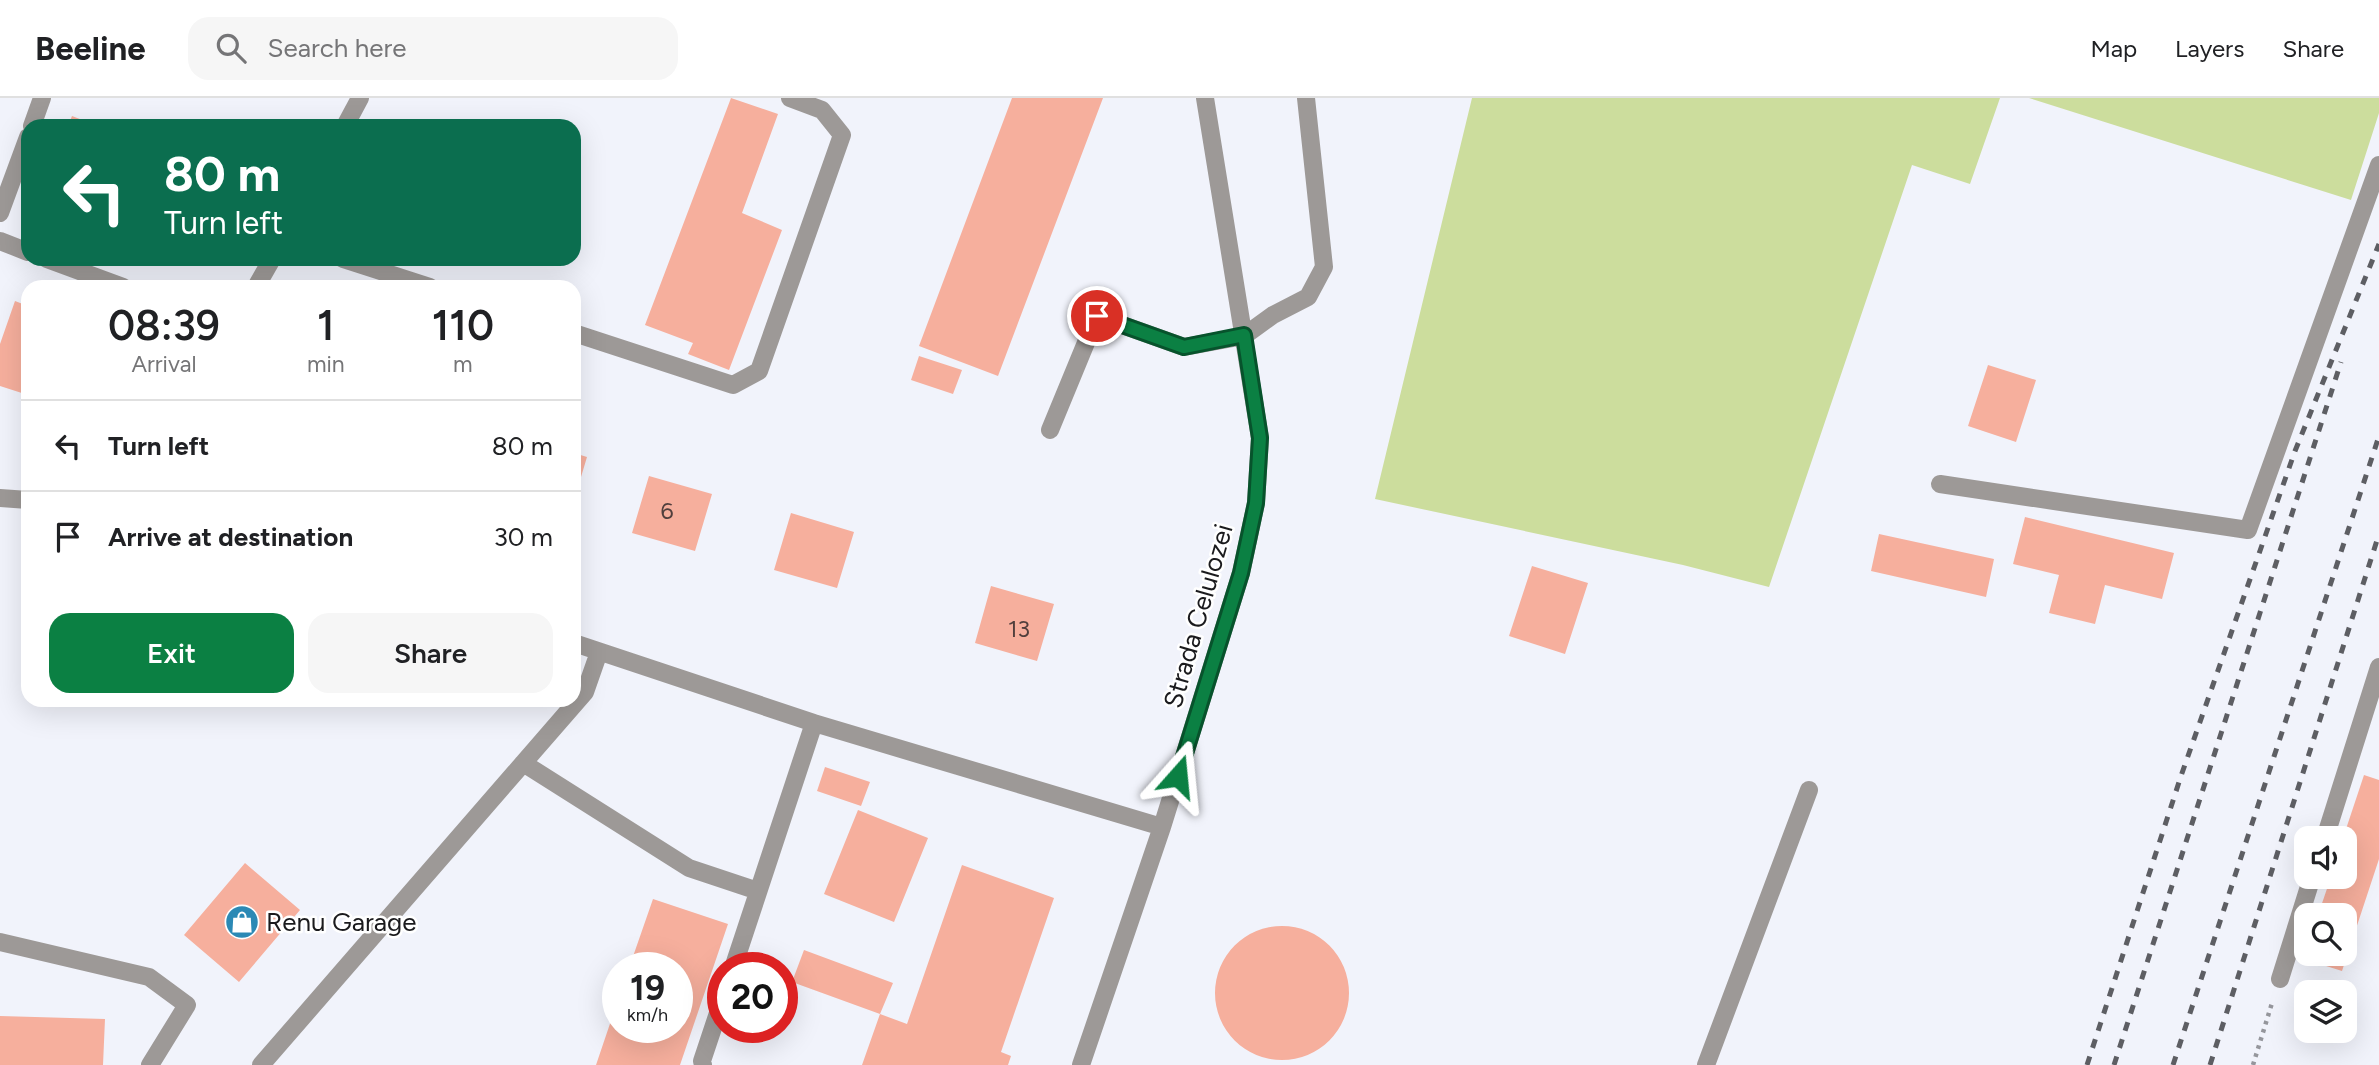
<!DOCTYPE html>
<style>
body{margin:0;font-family:Figtree,sans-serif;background:#f6f6f6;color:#202124;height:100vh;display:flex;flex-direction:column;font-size:26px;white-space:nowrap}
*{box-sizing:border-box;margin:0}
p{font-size:23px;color:#757577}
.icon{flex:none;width:38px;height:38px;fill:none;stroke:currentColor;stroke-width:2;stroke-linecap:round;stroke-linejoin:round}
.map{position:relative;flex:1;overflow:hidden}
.side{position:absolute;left:21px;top:182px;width:560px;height:427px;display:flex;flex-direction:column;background:#fff;border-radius:21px;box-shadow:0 7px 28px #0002}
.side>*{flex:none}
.top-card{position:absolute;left:21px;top:21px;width:560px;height:147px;border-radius:21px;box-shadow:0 7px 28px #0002;background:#0b6e4f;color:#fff;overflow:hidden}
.controls{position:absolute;left:2294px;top:728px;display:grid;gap:14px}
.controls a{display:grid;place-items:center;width:63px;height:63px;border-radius:14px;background:#fff;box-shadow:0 7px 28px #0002;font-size:35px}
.speed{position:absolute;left:602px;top:854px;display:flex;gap:14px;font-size:35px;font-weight:700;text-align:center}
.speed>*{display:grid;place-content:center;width:91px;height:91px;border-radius:50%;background:#fff;box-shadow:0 7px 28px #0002;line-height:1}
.speed small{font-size:18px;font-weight:400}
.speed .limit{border:10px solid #d22;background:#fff;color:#111}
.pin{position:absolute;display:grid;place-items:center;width:60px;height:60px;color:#fff;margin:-30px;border:4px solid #fff;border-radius:50%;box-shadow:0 2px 7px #0007}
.me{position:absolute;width:77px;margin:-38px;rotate:18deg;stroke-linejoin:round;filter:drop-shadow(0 0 5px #0008)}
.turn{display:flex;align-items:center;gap:24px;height:147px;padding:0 28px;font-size:32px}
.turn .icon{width:91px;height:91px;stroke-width:2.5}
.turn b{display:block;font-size:49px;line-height:60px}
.eta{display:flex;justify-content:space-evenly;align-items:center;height:119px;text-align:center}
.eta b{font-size:42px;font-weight:600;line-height:49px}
.action{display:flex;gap:14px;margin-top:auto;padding:14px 28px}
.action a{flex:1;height:80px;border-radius:21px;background:#0b8043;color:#fff;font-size:28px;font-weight:600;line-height:80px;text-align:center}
.action a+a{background:#f6f6f6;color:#202124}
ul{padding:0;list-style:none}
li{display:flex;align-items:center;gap:21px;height:91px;padding:0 28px;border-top:2px solid #e0e0e0}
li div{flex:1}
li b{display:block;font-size:26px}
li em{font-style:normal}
header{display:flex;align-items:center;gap:42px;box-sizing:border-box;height:98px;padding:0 35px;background:#fff;border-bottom:2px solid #e0e0e0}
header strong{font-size:33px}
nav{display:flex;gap:38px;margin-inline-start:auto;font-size:24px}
.search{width:490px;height:63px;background:#f6f6f6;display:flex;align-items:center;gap:18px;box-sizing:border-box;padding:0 24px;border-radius:21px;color:#757577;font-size:26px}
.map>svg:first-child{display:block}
.green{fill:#ccdd9d}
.building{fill:#f6af9d}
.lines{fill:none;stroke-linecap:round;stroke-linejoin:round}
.path{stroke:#95969c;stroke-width:4.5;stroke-dasharray:3.5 5;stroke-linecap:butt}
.minor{stroke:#9d9997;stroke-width:18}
.rail{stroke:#5d5e63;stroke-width:5;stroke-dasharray:9 9;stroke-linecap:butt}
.route-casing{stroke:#07532c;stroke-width:18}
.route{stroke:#0b8043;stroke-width:12}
.labels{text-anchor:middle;stroke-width:5;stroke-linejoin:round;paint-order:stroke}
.number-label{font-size:23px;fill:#513f3d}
.street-label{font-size:26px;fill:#1a1a1d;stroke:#fff}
.poi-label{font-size:26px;fill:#1a1a1d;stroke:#fff;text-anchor:start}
</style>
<header>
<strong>Beeline</strong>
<div class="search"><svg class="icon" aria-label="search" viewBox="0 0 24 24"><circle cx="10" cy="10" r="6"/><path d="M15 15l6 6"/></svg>Search here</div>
<nav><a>Map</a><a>Layers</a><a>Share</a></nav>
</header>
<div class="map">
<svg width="2379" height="967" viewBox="0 0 2379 967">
<rect width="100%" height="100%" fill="#f1f3fb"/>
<!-- green -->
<path class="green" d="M1472,0h528l-30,86 -58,-19 -143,422 -86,-22 -308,-66z
M2029,0h350v15l-28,87z"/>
<!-- building -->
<path class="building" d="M731,0l47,16 -36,99 40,17 -53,140 -41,-16 5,-11 -48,-18z
M1012,0h91l-105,278 -79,-30z
M72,18l26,10h-30z
M340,184l15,5h-17z
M15,203l13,5v89l-28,-9v-42z
M919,258l43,14 -9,24 -42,-14z
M1988,267l48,15 -20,62 -48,-16z
M574,355l13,4 -12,40h-1z
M649,378l63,18 -17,57 -63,-18z
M791,415l63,19 -17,56 -63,-18z
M2025,419l149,36 -12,46 -57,-14 -10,39 -46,-11 10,-38 -46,-11z
M1879,436l115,25 -8,38 -115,-26z
M1532,468l56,17 -23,71 -56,-18z
M991,488l63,18 -17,57 -62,-18z
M825,669l45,15 -9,24 -44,-15z
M2364,677l15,5v79l-37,112 -38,-12 1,-5h40v-39h-27l13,-38h14l-2,-39z
M858,712l70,28 -34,84 -70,-28z
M245,765l55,47 -61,72 -55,-47z
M962,767l92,33 -53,154 10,4 -3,9h-146l18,-51 27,10z
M653,801l75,25 -48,141h-84l21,-62 1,24h59v-59h-48z
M1215 895a67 67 0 1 1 134 0a67 67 0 1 1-134 0Z
M804,852l89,33 -13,31 -88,-32z
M0,918l105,3 -2,46h-103z"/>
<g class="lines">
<!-- path -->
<path class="path" d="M2253,967l19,-62"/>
<!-- minor -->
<path class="minor" d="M32,28l10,-28
M345,28l15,-28
M0,115l28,-76
M0,143l28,11
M47,161l76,28
M343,161l87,28
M256,189l16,-28
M574,235l159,52 26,-14 83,-236 -20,-25 -32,-12
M1050,332l47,-114 87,31 60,-11 29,-21 35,-18 16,-30 -18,-169
M1940,386l308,46 131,-365
M0,400l28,2
M574,545l240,80 348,104 79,-254 15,-70 4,-65 -55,-340
M523,665l166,105 69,23
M2325,740l54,-171
M0,844l149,35 38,28 -37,60
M733,870l81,-245
M2280,881l32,-102
M261,967l324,-373 14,-40
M703,967l-1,-4 21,-63
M1081,967l81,-238
M1706,967l103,-275"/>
<!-- rail -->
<path class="rail" d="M2087,967l94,-289 114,-325 84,-207
M2114,967l227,-703
M2173,967l206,-629
M2210,967l169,-531"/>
</g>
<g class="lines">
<!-- route casing -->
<g class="route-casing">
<path id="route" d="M1097,218l87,31 60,-12 16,103 -4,65 -15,70 -63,203"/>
</g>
<!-- route -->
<use href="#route" class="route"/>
</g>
<!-- icons -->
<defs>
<g id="shop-disc" transform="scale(1.75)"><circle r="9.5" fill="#2b89b5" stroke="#fff"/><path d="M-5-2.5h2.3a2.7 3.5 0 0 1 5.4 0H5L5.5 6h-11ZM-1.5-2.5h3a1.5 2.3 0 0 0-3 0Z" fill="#fff"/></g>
</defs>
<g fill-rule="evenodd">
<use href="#shop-disc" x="242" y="824"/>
</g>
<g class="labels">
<!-- number labels -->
<g class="number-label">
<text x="667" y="421">6</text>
<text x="1019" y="539">13</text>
</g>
<!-- street labels -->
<g class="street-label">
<text transform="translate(1198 518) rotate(-74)" y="9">Strada Celulozei</text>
</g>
<!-- poi labels -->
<g class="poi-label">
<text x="266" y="833">Renu Garage</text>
</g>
</g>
</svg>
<div class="controls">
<a><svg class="icon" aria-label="sound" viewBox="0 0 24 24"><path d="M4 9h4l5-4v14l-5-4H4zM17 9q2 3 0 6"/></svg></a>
<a><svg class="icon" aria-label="search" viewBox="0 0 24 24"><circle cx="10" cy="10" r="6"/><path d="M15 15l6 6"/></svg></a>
<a><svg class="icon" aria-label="layers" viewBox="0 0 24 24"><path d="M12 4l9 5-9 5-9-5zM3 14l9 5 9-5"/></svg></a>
</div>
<div class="speed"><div>19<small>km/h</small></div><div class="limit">20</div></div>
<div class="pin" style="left:1097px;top:218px;background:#d93025"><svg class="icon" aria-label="arrive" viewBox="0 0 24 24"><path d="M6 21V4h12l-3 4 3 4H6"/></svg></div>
<svg class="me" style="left:1178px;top:678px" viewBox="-20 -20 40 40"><path d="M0-17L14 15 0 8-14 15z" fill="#0b8043" stroke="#fff" stroke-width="4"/></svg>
<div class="top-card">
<div class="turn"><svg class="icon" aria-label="left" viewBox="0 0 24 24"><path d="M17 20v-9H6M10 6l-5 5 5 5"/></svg><div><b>80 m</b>Turn left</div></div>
</div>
<section class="side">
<div class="eta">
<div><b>08:39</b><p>Arrival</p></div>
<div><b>1</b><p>min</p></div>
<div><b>110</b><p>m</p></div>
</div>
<ul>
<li><svg class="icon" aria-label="left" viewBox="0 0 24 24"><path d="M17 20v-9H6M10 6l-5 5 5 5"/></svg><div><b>Turn left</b></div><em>80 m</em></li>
<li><svg class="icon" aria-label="arrive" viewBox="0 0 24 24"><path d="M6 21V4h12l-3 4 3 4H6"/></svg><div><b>Arrive at destination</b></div><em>30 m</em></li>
</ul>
<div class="action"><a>Exit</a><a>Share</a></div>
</section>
</div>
